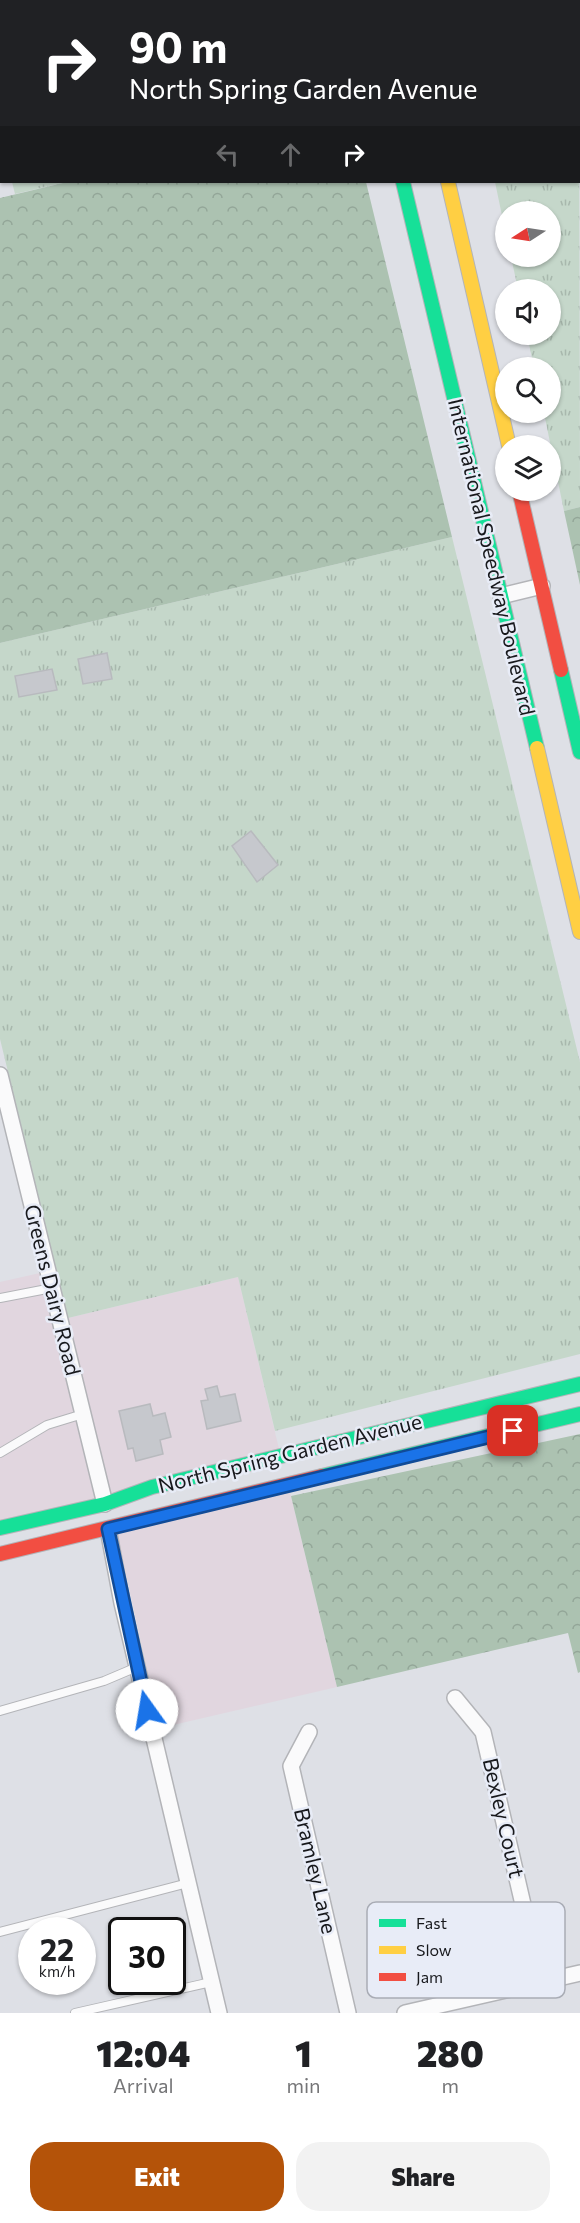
<!DOCTYPE html>
<style>
body{margin:0;font-family:Commissioner,sans-serif;background:#f2f2f2;color:#202124;height:100vh;display:flex;flex-direction:column;font-size:22px;white-space:nowrap}
*{box-sizing:border-box;margin:0}
p{font-size:20px;color:#757577}
.icon{flex:none;width:33px;height:33px;fill:none;stroke:currentColor;stroke-width:2;stroke-linecap:round;stroke-linejoin:round}
.map{position:relative;height:2013px;overflow:hidden}
.drawer{display:flex;flex-direction:column;background:#fff;flex:1}
.drawer>*{flex:none}
.banner{position:absolute;left:0px;top:0px;width:580px;height:183px;box-shadow:0 2px 4px #0004;background:#202124;color:#fff;overflow:hidden}
.needle{width:39px;rotate:258deg}
.fabs{position:absolute;left:495px;top:201px;display:grid;gap:12px}
.fabs a{display:grid;place-items:center;width:66px;height:66px;border-radius:50%;background:#fff;box-shadow:0 2px 4px #0004;font-size:30px}
.speed{position:absolute;left:18px;top:1917px;display:flex;gap:12px;font-size:30px;font-weight:700;text-align:center}
.speed>*{display:grid;place-content:center;width:78px;height:78px;border-radius:50%;background:#fff;box-shadow:0 2px 4px #0004;line-height:1}
.speed small{font-size:15px;font-weight:400}
.speed .limit{border:3px solid #111;border-radius:9px;background:#fff;color:#111}
.pin{position:absolute;display:grid;place-items:center;width:51px;height:51px;color:#fff;margin:-26px;border-radius:12px;box-shadow:0 3px 9px #0006}
.me{position:absolute;width:66px;margin:-33px;rotate:347deg;stroke-linejoin:round;filter:drop-shadow(0 0 4px #0008)}
.turn{display:flex;align-items:center;gap:21px;height:126px;padding:0 30px;font-size:27px}
.turn .icon{width:78px;height:78px;stroke-width:2.5}
.turn b{display:block;font-size:42px;line-height:51px}
.lanes{display:flex;align-items:center;height:57px;padding:0 30px;background:#0003;justify-content:center;gap:30px;direction:ltr}
.lanes .off{opacity:.35}
.eta{display:flex;justify-content:space-evenly;align-items:center;height:102px;text-align:center}
.eta b{font-size:36px;font-weight:800;line-height:42px}
.primary-button{display:flex;gap:12px;margin-top:auto;padding:12px 30px}
.primary-button a{flex:1;height:69px;border-radius:24px;background:#b45309;color:#fff;font-size:24px;font-weight:800;line-height:69px;text-align:center}
.primary-button a+a{background:#f2f2f2;color:#202124}
.map>svg:first-child{display:block}
.commercial{fill:#e1d6df}
.grass{fill:url(#grass-tufts)}
.forest{fill:url(#forest-crowns)}
.building{fill:#c6c8cd;stroke:#b8babe;stroke-width:1.5}
.lines{fill:none;stroke-linecap:round;stroke-linejoin:round}
.lane-casing{stroke:#b3b4b8;stroke-width:10}
.street-casing{stroke:#b3b4b8;stroke-width:18}
.fast-casing{stroke:#b3b4b8;stroke-width:16}
.slow-casing{stroke:#b3b4b8;stroke-width:16}
.jam-casing{stroke:#b3b4b8;stroke-width:16}
.lane{stroke:#fafafb;stroke-width:8}
.street{stroke:#fafafb;stroke-width:15}
.fast{stroke:#16e098;stroke-width:14}
.slow{stroke:#ffcf43;stroke-width:14}
.jam{stroke:#f24e42;stroke-width:14}
.route-casing{stroke:#114b97;stroke-width:15}
.route{stroke:#1a73e8;stroke-width:10}
.labels{text-anchor:middle;stroke-width:5;stroke-linejoin:round;paint-order:stroke}
.street-label{font-size:21px;fill:#17181c;stroke:#e8ecf7}
.key{fill:#e8ecf7;stroke:#a9acb5;stroke-width:1.5}
.key-label{font-size:16px;fill:#17181c}
</style>
<div class="map">
<svg width="580" height="2013" viewBox="0 0 580 2013">
<defs>
<pattern id="grass-tufts" width="24" height="20" patternUnits="userSpaceOnUse" patternTransform="scale(1.5)"><rect width="24" height="20" fill="#c5d7ca"/><path d="M3 7l-1-3M5 7V3M7 7l1-3M15 17l-1-3M17 17v-4M19 17l1-3" fill="none" stroke="#a8b8ad"/></pattern>
<pattern id="forest-crowns" width="20" height="18" patternUnits="userSpaceOnUse" patternTransform="scale(1.5)"><rect width="20" height="18" fill="#acc2b1"/><path d="M2 6a3 3 0 1 1 6 0M12 15a3 3 0 1 1 6 0" fill="none" stroke="#93a698"/></pattern>
</defs>
<rect width="100%" height="100%" fill="#dee0e6"/>
<!-- commercial -->
<path class="commercial" d="M40,1273l55,226 -95,21v-238z
M238,1277l41,172 -168,45 -43,-176z
M290,1492l47,195 -177,41 -43,-194z"/>
<!-- grass -->
<path class="grass" d="M0,0h154l-152,2 -1,135z
M579,56l1,451 -16,4 -20,-98 6,-1v-44l-16,-1 -7,-32 23,-1v-44l-32,-1 -7,-32 39,-1v-44h-44l-1,18 -10,-48h84z
M12,182h55l-52,12z
M452,537l128,525v292l-305,77 -37,-154 -170,41 -68,-279v-396z"/>
<!-- forest -->
<path class="forest" d="M154,0h169v1h-169z
M67,182h299l86,355 -452,106v-445z
M580,507v78l-16,-74z
M580,1434v238l-2,1 -10,-40 -231,54 -46,-191z"/>
<!-- building -->
<path class="building" d="M107,653l5,26 -29,5 -5,-25z
M52,669l5,21 -38,7 -4,-21z
M251,831l27,34 -21,17 -25,-36z
M217,1386l3,11 15,-3 6,27 -34,8 -6,-28 7,-1 -3,-11z
M150,1404l3,12 12,-3 6,24 -11,3 3,14 -27,7 -3,-13 -5,1 -9,-38z"/>
<g class="lines">
<!-- lane casing -->
<g class="lane-casing">
<path id="lane" d="M0,1298l52,-10
M0,1453l47,-28 36,-11
M0,1711l104,-30 33,-14
M0,1932l188,-49
M75,2013l136,-31"/>
</g>
<!-- street casing -->
<g class="street-casing">
<path id="street" d="M501,596l41,-10
M0,1075l105,429
M108,1529l14,74 97,410
M455,1698l28,34 58,250
M309,1732l-18,34 57,247
M405,2013l175,-40"/>
</g>
<!-- fast casing -->
<g class="fast-casing">
<path id="fast" d="M406,0v2
M403,182l134,566
M561,670l19,82
M322,1476l258,-62
M0,1528l105,-24 47,-17 428,-103"/>
</g>
<!-- slow casing -->
<g class="slow-casing">
<path id="slow" d="M448,182l61,264
M537,748l43,184"/>
</g>
<!-- jam casing -->
<g class="jam-casing">
<path id="jam" d="M360,0v2
M519,490l42,180
M0,1554l322,-78"/>
</g>
<!-- lane -->
<use href="#lane" class="lane"/>
<!-- street -->
<use href="#street" class="street"/>
<!-- fast -->
<use href="#fast" class="fast"/>
<!-- slow -->
<use href="#slow" class="slow"/>
<!-- jam -->
<use href="#jam" class="jam"/>
</g>
<g class="lines">
<!-- route casing -->
<g class="route-casing">
<path id="route" d="M147,1710l-39,-181 405,-98"/>
</g>
<!-- route -->
<use href="#route" class="route"/>
</g>
<g class="labels">
<!-- street labels -->
<g class="street-label">
<text transform="translate(491 557) rotate(77)" y="7">International Speedway Boulevard</text>
<text transform="translate(52 1290) rotate(76)" y="7">Greens Dairy Road</text>
<text transform="translate(290 1454) rotate(-14)" y="7">North Spring Garden Avenue</text>
<text transform="translate(503 1818) rotate(77)" y="7">Bexley Court</text>
<text transform="translate(315 1871) rotate(77)" y="7">Bramley Lane</text>
</g>
</g>
<!-- legend -->
<rect x="367" y="1902" width="198" height="96" rx="9" class="key"/>
<rect x="379" y="1919" width="27" height="8" fill="#16e098"/>
<rect x="379" y="1946" width="27" height="8" fill="#ffcf43"/>
<rect x="379" y="1973" width="27" height="8" fill="#f24e42"/>
<g class="key-label">
<text x="416" y="1929">Fast</text>
<text x="416" y="1956">Slow</text>
<text x="416" y="1983">Jam</text>
</g>
</svg>
<div class="fabs">
<a><svg class="needle" viewBox="-14 -14 28 28"><path d="M0-13l5 13h-10z" fill="#e53935"/><path d="M0 13l5-13h-10z" fill="#757577"/></svg></a>
<a><svg class="icon" aria-label="sound" viewBox="0 0 24 24"><path d="M4 9h4l5-4v14l-5-4H4zM17 9q2 3 0 6"/></svg></a>
<a><svg class="icon" aria-label="search" viewBox="0 0 24 24"><circle cx="10" cy="10" r="6"/><path d="M15 15l6 6"/></svg></a>
<a><svg class="icon" aria-label="layers" viewBox="0 0 24 24"><path d="M12 4l9 5-9 5-9-5zM3 14l9 5 9-5"/></svg></a>
</div>
<div class="speed"><div>22<small>km/h</small></div><div class="limit">30</div></div>
<div class="pin" style="left:513px;top:1431px;background:#d93025"><svg class="icon" aria-label="arrive" viewBox="0 0 24 24"><path d="M6 21V4h12l-3 4 3 4H6"/></svg></div>
<svg class="me" style="left:147px;top:1710px" viewBox="-20 -20 40 40"><circle r="19" fill="#fff"/><path d="M0-13L10 11 0 6-10 11z" fill="#1a73e8"/></svg>
<div class="banner">
<div class="turn"><svg class="icon" aria-label="right" viewBox="0 0 24 24"><path d="M7 20v-9h11M14 6l5 5-5 5"/></svg><div><b>90 m</b>North Spring Garden Avenue</div></div>
<div class="lanes"><svg class="icon off" aria-label="left" viewBox="0 0 24 24"><path d="M17 20v-9H6M10 6l-5 5 5 5"/></svg><svg class="icon off" aria-label="ahead" viewBox="0 0 24 24"><path d="M12 20V5M6 11l6-6 6 6"/></svg><svg class="icon" aria-label="right" viewBox="0 0 24 24"><path d="M7 20v-9h11M14 6l5 5-5 5"/></svg></div>
</div>
</div>
<section class="drawer">
<div class="eta">
<div><b>12:04</b><p>Arrival</p></div>
<div><b>1</b><p>min</p></div>
<div><b>280</b><p>m</p></div>
</div>
<div class="primary-button"><a>Exit</a><a>Share</a></div>
</section>
